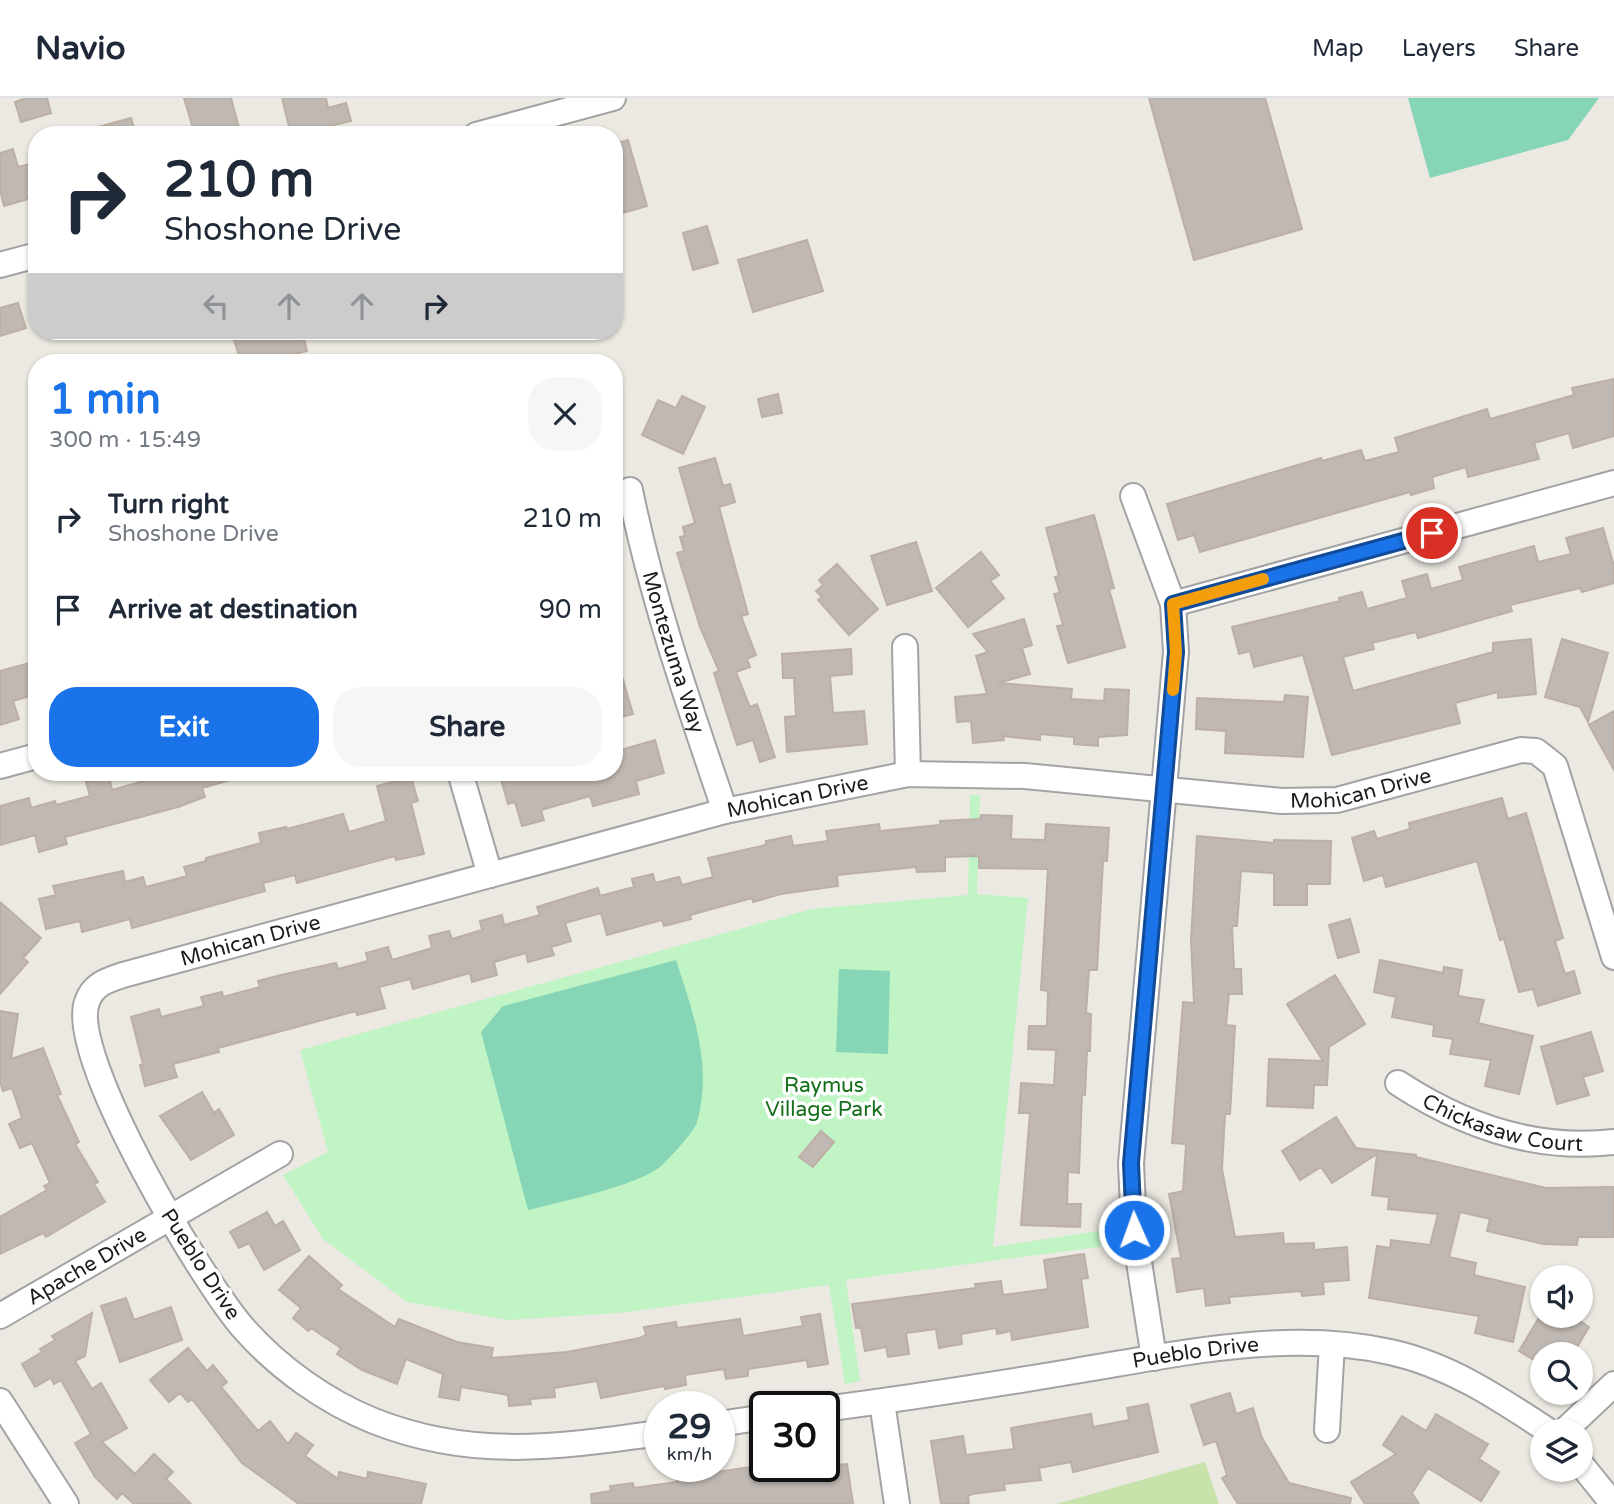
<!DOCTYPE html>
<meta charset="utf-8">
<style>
body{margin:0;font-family:"Varela Round",sans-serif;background:#f6f6f7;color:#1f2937;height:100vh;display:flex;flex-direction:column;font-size:26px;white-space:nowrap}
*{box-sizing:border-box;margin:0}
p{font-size:23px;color:#747a83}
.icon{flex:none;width:38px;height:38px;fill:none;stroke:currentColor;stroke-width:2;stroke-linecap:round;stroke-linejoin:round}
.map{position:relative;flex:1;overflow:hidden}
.details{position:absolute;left:28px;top:256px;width:595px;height:427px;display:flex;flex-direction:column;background:#fff;border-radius:28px;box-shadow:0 2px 5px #0004}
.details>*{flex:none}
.banner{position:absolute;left:28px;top:28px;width:595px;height:214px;border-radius:28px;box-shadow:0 2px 5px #0004;background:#fff;color:#1f2937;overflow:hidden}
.fabs{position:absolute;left:1530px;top:1167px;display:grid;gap:14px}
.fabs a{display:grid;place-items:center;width:63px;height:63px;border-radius:50%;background:#fff;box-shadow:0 2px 5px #0004;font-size:35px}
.speed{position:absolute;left:644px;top:1293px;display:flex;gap:14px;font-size:35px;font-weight:700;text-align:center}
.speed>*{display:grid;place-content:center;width:91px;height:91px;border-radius:50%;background:#fff;box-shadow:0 2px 5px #0004;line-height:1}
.speed small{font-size:18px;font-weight:400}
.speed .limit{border:4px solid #111;border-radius:10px;background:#fff;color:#111}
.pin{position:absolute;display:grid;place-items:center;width:60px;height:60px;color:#fff;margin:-30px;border:4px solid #fff;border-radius:50%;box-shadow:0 2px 7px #0007}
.me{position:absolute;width:77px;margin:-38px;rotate:358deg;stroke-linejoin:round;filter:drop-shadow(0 0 5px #0008)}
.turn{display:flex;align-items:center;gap:24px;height:147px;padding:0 21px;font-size:32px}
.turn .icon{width:91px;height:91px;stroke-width:2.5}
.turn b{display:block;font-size:49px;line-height:60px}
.lanes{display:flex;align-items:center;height:66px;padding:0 21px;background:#0003;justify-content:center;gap:35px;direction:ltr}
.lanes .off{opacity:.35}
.round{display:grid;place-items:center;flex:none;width:74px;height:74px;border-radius:28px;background:#f6f6f7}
.headline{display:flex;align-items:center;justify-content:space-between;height:119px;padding:0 21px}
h1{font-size:42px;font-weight:800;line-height:52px;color:#1a73e8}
.button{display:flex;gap:14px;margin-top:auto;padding:14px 21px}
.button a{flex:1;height:80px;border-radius:28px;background:#1a73e8;color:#fff;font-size:28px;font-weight:800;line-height:80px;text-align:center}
.button a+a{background:#f6f6f7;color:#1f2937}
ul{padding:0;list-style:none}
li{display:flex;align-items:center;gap:21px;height:91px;padding:0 21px}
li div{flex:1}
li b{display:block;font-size:26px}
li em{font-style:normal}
header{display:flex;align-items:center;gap:42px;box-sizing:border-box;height:98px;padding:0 35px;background:#fff;border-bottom:2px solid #e0e1e3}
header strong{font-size:33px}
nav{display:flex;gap:38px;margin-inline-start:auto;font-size:24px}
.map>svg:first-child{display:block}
.grass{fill:#c7e3ab}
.park{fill:#c1f4c5}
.pitch{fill:#86d5b6}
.building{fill:#c0b8b2;stroke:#bcafa6;stroke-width:2}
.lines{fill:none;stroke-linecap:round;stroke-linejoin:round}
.street-casing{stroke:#a3a3a3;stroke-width:28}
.street{stroke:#fff;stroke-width:24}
.route-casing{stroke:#114b97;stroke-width:18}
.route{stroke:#1a73e8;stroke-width:12}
.slow{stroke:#f59e0b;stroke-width:12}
.labels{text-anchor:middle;stroke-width:7;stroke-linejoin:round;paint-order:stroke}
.street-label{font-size:21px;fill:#1c1c1c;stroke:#fff}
.park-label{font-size:21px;fill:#146f1b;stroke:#fff}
</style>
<header>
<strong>Navio</strong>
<nav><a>Map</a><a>Layers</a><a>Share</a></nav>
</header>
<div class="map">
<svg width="1614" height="1406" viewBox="0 0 1614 1406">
<rect width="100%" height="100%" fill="#ece9e2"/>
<!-- grass -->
<path class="grass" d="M1205,1364l14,42h-163z"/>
<!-- park -->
<path class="park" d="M970,697h10l-3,99 51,4 -35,349 111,-17 2,16 -260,34 14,101 -15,3 -16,-99 -210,28 -111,7 -101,-18 -84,-63 -40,-64 45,-23 -28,-102 512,-141 156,-14z"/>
<!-- pitch -->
<path class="pitch" d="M1408,0h191l-31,42 -138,38z
M676,862c17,52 37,107 21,162 -2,9 -29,38 -37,45 -24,19 -100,35 -132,43l-47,-178 22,-26z
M839,871l51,2 -2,83 -52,-2z"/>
<!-- building -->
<path class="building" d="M27,0h20l4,15 -30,9 -6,-20z
M184,0h47l10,37h-46z
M282,0h44l2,10 18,-5 5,18 -60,14z
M1149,0h116l37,131 -108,31z
M131,20l5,17h-48l-1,-5z
M628,42l19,66 -28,8 -5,-18v-52z
M13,51l5,18 19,-5v26l-11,3 2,8 -24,7 -4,-16v-37z
M707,128l11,37 -25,7 -10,-37z
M807,142l16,51 -70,21 -15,-52z
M18,205l8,25 -26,8v-28z
M264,233h38l5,20 -33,8 1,3h-34l-7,-22z
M1614,281v57l-41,12 -4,-15 -35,10 5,16 -71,18 -2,-10 -34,10 2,11 -23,7 -1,-3 -210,60 -6,-17 -16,5 -11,-36 154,-46 1,3 39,-11 4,11 34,-9 -4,-14 92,-29 3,10 84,-24 -2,-7z
M778,296l4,19 -20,4 -4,-18z
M682,298l23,11 -22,47 -41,-19 16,-35 18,8z
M715,360l8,28 7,-2 5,18 -16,5 29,107 -7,2 15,39 -9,4 3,8 -14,5 14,35 7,-3 18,53 -15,5 -7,-22 -16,5 -23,-72 5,-2 -19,-44 -23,-74 7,-2 -4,-14 5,-1 -2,-9 12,-4 -16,-55z
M1094,417l20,73 -5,1 16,58 -57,16 -11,-37 6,-1 -9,-31 6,-1 -5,-16 4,-1 -13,-48z
M1603,430l11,38v17l-32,9 -2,-4 -70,17 2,6 -94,27 -2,-6 -44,11 2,6 -31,8 10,34 140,-39v-9l38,-4 5,55 -38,4v-6l-43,11 5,20 -128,32 -29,-100 -49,12 -4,-16 -11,3 -7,-27 108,-26 -1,-3 23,-6 5,17 40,-11 -5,-17 25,-7 4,15 32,-9 -4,-13 75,-21 4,16 33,-8 -5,-16z
M916,444l16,49 -45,14 -16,-49z
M981,454l18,23 -9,6 14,17 -36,29 -32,-39z
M837,466l41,45 -29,26 -31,-35 4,-3 -6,-6 7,-6 -4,-5z
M1024,521l8,26 -10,3 8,26 -32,9 74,6 -1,10 33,2 1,-12 24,1 -2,45 -29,2v9l-24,-2v-7l-34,-3v6l-37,-4 1,4 -31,3 -2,-22 -14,1 -2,-25 32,-3 -11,-38 12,-4 -15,-18z
M1562,541l46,14 -20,69 -8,-15 -35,-10z
M851,551l1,25 -22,2 3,37 31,-2 3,33 -80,8 -2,-35 11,-1 -2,-38h-11l-1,-24z
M37,563v33l-24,7 6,18 -19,6v-54z
M619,568l14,48 -19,5v-52z
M1285,597l23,2 -5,60 -78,-4 1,-22 -30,-2 1,-31 87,4z
M1614,613v59l-25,-45z
M655,642l9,33 -28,8 3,13 -46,12 -3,-10 -49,14 3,10 -22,6 -7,-24 -7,2 -9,-32h115v-20z
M144,674h99l1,4 -42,12 3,9 -27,10 -113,30 2,7 -28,8 -4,-17 -35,10v-39l29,-8 2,10 24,-7 1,4 34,-9 -4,-14 23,-6 3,14 35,-10z
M411,679l7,24 -7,2 13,51 -28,6 -1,-4 -98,27 -2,-8 -32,8 2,8 -133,37 -2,-9 -48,13 -2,-11 -34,8 -7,-30 17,-4 -3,-9 70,-15 2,11 18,-5 3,10 41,-11 -3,-9 22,-6v-3l55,-15 -2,-10 27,-6 1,2 56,-15 6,18 37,-11 -9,-35z
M1502,700l6,21 18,-6 37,125 -8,3 10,33 9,-3 6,22 -42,13 -5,-17 -14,3 -15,-53 -4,1 -23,-79 -91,26 -3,-12 -19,6 -12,-43 22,-7 3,8 33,-10 -1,-6z
M981,717l31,1 -1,23 34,1 1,-16 63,4 -2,33h-4l-6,109h-8l-3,43 5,1 -1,37h-3l-2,44 -3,-1 -3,79 -11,-1 -1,32h14l-1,23 -59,-2 9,-112h-11l2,-30 33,2 2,-35 -28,-1 1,-23h18l1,-35 -7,-1 7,-121 -69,-1v-12l-34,1v14l-28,1 -1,-5 -79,8 1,11 -57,8 -28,8 -1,-4 -62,17 1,4 -27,7 -2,-6 -55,15 -6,-22 -36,10 6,18 -20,6 3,8 -26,7 -2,-9 -32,9 3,13 -25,7 -2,-9 -57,16 -3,-10 -31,8 6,21 -28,7 -1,-4 -138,37 1,4 -46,12 4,13 -32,9 -5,-21 3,-1 -12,-47 28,-8 2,8 43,-11 -3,-9 21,-5 1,5 37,-10 -2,-6 23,-6 55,-12 2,6 30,-8 -2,-8 22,-6 4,13 40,-12 -3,-12 20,-5 3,8 30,-9 -2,-9 22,-6 2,10 36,-10 -3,-8 61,-19 2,8 34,-9 -2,-8 21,-5 2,9 24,-6 3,8 31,-8 -5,-19 58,-13v-4l25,-5 2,10 35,-5 -2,-10 53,-7 1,7 60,-6v-4l40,-2z
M1197,738l77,7v-3l57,1 -1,43h-23v21h-33v-32l-33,-2 -4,55h-5l2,43h7l1,25h-13l-3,31 9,1 -5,88h-5l-3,55 13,68 48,-4 1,11 30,-1v7l33,-3 2,33 -26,2 1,12 -22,2 -1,-5 -72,6 1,6 -24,3 -2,-18 -27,4 -5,-33 9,-1 -12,-64 14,-3 3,-47 -14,-1 11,-141 11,1 -3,-63z
M0,804l41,36 -18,20 5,4 -28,32z
M1350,821l9,33 -21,6 -9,-33z
M1380,862l63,13 1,-6 18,3 -4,26 26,4 -6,23 55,13 -14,58 -34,-8 6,-26 -41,-6 3,-15 -20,-3 1,-11 -42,-8 4,-20 -22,-5z
M1335,877l30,49 -36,23 -2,38h-13l-1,23 -46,-2 2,-47 54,2 -36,-57z
M0,913l18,3 -7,45 32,-11 18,46 -4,1 22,47 -4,2 23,38 -4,2 11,18 -59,35 -3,-4 -43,21v-37l47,-27 -3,-4 6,-3 -18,-40 -12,5 -11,-24 13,-6 -10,-30 -9,3 -3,-9z
M1591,934l12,39 -20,6 6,18 -32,9 -16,-57z
M202,994l12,21 5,-4 15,26 -43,25 -31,-44z
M1336,1019l20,31 60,7v2l130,31 68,-1v50h-36l-1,8 -34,-1 -56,-13 3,-12 -30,-7 -11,45 27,6 -2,12 51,12 -12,55 -38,-9 4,-17 -110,-18 8,-52 13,2 1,-8 39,5 8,-31 -50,-5 1,-12 -17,-2 5,-41 -45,29 -11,-16 -21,13 -18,-29z
M821,1033l13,11 -21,25 -14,-10z
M267,1114l8,14 8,-5 17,29 -36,20 -15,-27 -10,5 -9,-16z
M1084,1156l4,24 -7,1 7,48 -76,13 -1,-9 -14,3 -1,-6 -35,6 1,10 -23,4 -3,-19 -30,4 3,21 -21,3 -2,-10 -21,4 -4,-23h-5l-4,-24 124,-16 -1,-4 26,-3 2,14 45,-6 -4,-29z
M309,1158l33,29 -4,4 57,38 4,-8 58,23 36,6 -2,10 76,-6 73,-14 6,-3 -2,-8 32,-5 1,6 63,-9 3,17 60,-10 -2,-9 19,-3 8,50 -20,3 -1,-7 -59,9v7l-22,3 -2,-10 -39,6 1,10 -21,4 -1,-3 -63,12 -4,-17 -43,7 1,9 -25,2 1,5 -22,2 -1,-11 -47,-8 -2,13 -20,-3 4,-23 -37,-15 -9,25 -35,-14 -25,-16 4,-6 -30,-20 -3,3 -15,-13 8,-10 -22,-18z
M126,1200l8,22 37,-13 11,33 -62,22 -19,-56z
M92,1215l-7,43 -10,5 17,28 9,-6 26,45 -25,14 33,32 19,-20 19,18 -7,7 25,25h-57l-12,-11 -5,6 -22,-22 -20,-34 16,-9 -30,-54 -7,4 -3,-6 -16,9 -13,-23 20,-12 -2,-3 15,-9 -3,-4z
M1540,1218h32l17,11 -16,27h-31v11l-23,-14z
M188,1250l19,23 6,-6 14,17 -6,5 37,44 12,-10 18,23 8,-11 17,12 -8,11 33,23 1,-7 28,7 1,-7 58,12 -5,20h-122l-57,-41 -50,-64 -4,3 -8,-9 -11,9 -19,-22z
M1230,1295l6,21 17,-6 9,30 27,45 62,15 -1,6h-112l-16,-26 5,-3 -11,-34 -12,4 -13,-40z
M1148,1306l10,48 -85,20 -2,-10 -32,6 2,12 -37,4 1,6 -33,4 -4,2 1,8h-28l-10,-63 32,-5 3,19 48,-6 -3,-21 80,-14 2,13 36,-7 -2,-12z
M1436,1316l52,30 -9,15 20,13 -18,29 -53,-33 -16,25 7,11h-54l-14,-22 45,-28 -13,-9 19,-29 24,15z
M847,1366l6,40h-261l-1,-10 20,-3 -1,-5 23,-3 1,5 43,-6 -1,-4 88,-13 63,1z"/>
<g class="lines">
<!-- street casing -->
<g class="street-casing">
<g id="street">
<path d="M476,37l137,-37"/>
<path d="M0,167l37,-10"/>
<path id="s1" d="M630,392c22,109 59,215 95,321"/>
<path d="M1133,398l40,108 3,48 -45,511 3,67 20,128"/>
<path d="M1173,506l441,-121"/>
<path d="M905,549l3,127"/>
<path d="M0,668l37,-10"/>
<path d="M460,674l30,103"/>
<path id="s2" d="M1398,985c64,42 138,68 216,59"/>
<path id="s3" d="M0,1218l280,-162"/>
<path d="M0,1303l66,103"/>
<path d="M882,1304l15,102"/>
<path id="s4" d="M824,1311c84,-11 168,-24 251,-38 103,-17 212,-42 315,-19 60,13 110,47 160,80"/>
<path d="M719,1326l46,-7"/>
<path d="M1327,1332l5,-86"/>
<path d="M1563,1334l51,-48"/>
<path id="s5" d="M660,1335c-101,14 -188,27 -286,-12 -48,-19 -95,-53 -129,-91 -40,-44 -178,-274 -158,-328 6,-18 21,-22 36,-27l602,-164 183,-37 117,2 257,25 55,-1 184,-50 15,1 19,15 59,191"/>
<path d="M1580,1365l33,41"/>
</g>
</g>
<!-- street -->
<use href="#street" class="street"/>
</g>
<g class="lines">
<!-- route casing -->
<g class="route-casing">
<path id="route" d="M1134,1132l-3,-67 45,-511 -3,-48 259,-71"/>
</g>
<!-- route -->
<use href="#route" class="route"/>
<!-- slow -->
<path class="slow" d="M1173,592l3,-38 -3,-48 90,-25"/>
</g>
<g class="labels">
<!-- street labels -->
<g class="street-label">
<text dy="7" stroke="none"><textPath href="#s1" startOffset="168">Montezuma Way</textPath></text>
<text dy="7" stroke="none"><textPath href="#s5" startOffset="2132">Mohican Drive</textPath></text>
<text dy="7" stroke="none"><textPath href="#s5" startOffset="1564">Mohican Drive</textPath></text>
<text dy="7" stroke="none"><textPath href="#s5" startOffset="998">Mohican Drive</textPath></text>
<text dy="7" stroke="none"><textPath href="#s2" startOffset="114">Chickasaw Court</textPath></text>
<text transform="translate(201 1166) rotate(57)" y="7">Pueblo Drive</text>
<text dy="7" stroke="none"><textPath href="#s3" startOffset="100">Apache Drive</textPath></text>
<text dy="7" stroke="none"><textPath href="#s4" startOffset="376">Pueblo Drive</textPath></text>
</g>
<!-- park labels -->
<g class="park-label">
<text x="824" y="994">Raymus<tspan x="824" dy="24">Village Park</tspan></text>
</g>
</g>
</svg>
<div class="fabs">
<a><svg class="icon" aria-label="sound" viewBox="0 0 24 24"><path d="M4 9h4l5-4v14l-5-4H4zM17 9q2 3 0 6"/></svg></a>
<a><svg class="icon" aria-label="search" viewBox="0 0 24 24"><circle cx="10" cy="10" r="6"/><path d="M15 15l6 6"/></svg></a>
<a><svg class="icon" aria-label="layers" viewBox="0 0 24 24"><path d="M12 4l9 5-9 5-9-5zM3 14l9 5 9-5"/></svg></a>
</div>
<div class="speed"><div>29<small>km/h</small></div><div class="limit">30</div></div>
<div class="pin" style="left:1432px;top:435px;background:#d93025"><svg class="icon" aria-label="arrive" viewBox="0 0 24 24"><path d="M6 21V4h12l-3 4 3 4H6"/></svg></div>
<svg class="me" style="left:1134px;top:1132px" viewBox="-20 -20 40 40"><circle r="17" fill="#1a73e8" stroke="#fff" stroke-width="3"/><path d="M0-11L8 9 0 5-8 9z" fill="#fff"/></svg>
<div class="banner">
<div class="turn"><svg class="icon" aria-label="right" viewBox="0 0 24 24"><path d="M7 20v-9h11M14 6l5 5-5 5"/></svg><div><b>210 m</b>Shoshone Drive</div></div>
<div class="lanes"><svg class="icon off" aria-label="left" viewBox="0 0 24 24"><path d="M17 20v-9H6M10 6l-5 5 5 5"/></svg><svg class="icon off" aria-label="ahead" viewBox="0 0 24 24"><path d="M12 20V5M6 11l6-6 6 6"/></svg><svg class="icon off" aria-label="ahead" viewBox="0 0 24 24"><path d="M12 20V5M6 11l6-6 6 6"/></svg><svg class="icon" aria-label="right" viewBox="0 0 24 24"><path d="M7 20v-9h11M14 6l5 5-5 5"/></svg></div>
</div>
<section class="details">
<div class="headline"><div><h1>1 min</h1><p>300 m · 15:49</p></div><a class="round"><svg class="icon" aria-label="close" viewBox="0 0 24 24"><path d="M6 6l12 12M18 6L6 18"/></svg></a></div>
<ul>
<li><svg class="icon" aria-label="right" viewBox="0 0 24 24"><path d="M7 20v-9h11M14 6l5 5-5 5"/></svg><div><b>Turn right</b><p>Shoshone Drive</p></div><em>210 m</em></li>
<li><svg class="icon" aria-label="arrive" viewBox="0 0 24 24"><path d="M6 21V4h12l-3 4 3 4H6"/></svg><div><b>Arrive at destination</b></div><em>90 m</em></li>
</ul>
<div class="button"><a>Exit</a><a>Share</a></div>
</section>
</div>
